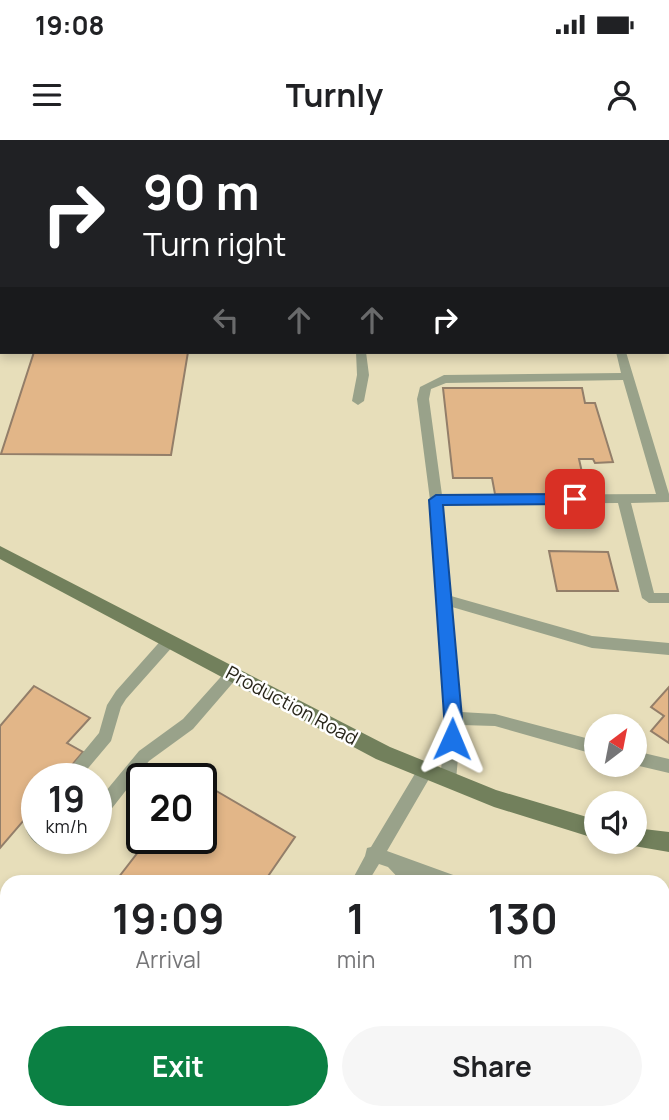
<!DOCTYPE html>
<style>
body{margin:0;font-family:Manrope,sans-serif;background:#f6f6f6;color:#202124;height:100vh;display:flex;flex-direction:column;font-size:26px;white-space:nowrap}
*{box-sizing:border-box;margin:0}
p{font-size:23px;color:#757577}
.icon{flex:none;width:38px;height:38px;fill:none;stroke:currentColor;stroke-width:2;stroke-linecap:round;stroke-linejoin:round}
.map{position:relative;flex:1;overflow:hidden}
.side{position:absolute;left:0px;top:735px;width:670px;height:245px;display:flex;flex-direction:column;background:#fff;border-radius:21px 21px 0 0;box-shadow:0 4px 10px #0003}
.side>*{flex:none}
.guide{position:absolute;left:0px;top:0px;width:670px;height:214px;box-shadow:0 4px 10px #0003;background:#202124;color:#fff;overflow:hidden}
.needle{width:46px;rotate:32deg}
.buttons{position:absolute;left:584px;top:574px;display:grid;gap:14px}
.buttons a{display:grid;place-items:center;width:63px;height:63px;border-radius:50%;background:#fff;box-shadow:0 4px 10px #0003;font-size:35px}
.speed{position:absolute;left:21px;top:623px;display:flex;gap:14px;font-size:35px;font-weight:700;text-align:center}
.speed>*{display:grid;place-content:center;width:91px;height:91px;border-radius:50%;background:#fff;box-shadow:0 4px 10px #0003;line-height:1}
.speed small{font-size:18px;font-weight:400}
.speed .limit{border:4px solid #111;border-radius:10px;background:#fff;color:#111}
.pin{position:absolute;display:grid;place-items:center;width:60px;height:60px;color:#fff;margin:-30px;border-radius:14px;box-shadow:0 4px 10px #0006}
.me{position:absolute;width:77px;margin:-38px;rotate:1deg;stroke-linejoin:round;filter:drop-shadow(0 0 5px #0008)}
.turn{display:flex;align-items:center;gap:24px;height:147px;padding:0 28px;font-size:32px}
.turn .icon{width:91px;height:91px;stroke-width:2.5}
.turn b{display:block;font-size:49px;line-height:60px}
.lanes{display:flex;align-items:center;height:66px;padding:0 28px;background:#0003;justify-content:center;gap:35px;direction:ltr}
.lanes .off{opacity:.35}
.eta{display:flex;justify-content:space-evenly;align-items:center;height:119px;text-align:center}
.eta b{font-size:42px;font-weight:700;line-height:49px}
.cta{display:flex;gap:14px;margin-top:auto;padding:14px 28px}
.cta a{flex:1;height:80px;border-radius:42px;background:#0b8043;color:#fff;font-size:28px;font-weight:700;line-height:80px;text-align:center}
.cta a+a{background:#f6f6f6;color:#202124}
.status{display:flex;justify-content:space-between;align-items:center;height:49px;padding:0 35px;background:#fff;direction:ltr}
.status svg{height:19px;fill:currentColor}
header{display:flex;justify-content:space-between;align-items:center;height:91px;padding:0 28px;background:#fff;font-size:32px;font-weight:700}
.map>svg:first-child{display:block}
.built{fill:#e7deba;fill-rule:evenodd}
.building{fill:#e2b688;stroke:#937e69;stroke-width:2}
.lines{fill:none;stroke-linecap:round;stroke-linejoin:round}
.lane{fill:#99a28a;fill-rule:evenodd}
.street{fill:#99a28a;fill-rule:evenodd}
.secondary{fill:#72805c;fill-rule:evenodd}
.route{fill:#1a73e8;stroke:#114b97;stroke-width:2}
.labels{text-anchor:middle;stroke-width:5;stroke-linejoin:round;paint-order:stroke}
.street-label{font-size:19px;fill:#29261b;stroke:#fff}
</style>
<div class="status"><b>19:08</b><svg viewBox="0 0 49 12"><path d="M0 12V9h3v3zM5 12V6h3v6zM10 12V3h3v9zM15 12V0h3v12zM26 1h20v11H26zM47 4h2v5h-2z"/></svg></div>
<header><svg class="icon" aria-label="menu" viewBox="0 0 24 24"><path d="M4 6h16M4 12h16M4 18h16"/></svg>Turnly<svg class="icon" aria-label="person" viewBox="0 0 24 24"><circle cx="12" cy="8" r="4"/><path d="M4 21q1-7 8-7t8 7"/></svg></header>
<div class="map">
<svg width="669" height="980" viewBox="0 0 669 980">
<rect width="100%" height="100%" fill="#f1eacc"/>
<!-- built -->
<path class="built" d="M0,0l658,2h-656v210h666l1,-189v957h-669zM597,586h38v39h-38zM37,639h59v59h-59zM142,639h59v59h-59zM597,663h38v39h-38zM7,742h656v231h-656z"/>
<!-- building -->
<path class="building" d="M34,212h154l-17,103 -170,-1z
M443,248h139l3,15h10l18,59 -18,1 -2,-4h-14l4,18h-17l5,17h-76l-3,-16h-39z
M549,411l59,1 10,39h-61z
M34,546l56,32 -23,25 16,9 -23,27h-23v26l-37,43v-122z
M669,547v56l-18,-12 13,-15 -13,-9z
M201,642l94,55 -31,45h-149l34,-44h52z
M663,872h6v108h-183v-7h177z"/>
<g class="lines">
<!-- lane -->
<path class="lane" d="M358,0h8v2h-8z
M568,0h10l1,2h-10z
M0,41h2v6h-2z
M668,51h1v6h-1z
M0,160h2v6h-2z
M668,161h1v6h-1z
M668,183h1v6h-1z
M0,187h2l-2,10z
M356,212h10l3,23 -5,26 -6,4 -6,-4 5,-26z
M616,212h10l43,142v8l-38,1 23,90h15v10h-20l-7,-5 -24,-95 -175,1 8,92 141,40 77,7v12l-77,-7 -140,-41 9,105 34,2 102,27v14l-102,-29 -34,-1 -5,55 -2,5 -6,2 -6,-2 -2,-5 6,-62 -16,-218 -13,-101 3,-12 24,-12 177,-2zM623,240l33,114 -214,1 -13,-96 2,-10 15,-6z
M169,495l5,2 2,4 -2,4 -48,54 -5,8 -10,34 -32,38h-18l38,-46 8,-28 9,-14 48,-54z
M232,528l5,2 2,4 -2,4 -44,51 -44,32 -47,60 -6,2v-20l43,-52 44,-32 44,-49z
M635,611l34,8v14l-34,-8z
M425,625l6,2 2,5 -46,79 69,25 2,6 -35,-2v2h-21l-14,-15 -9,-3 -11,18h-17l14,-26 2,-8 4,-1 48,-80z
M37,670v28h46l-2,5c-20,13 -45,9 -55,-13l5,-18z
M663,802h6v18h-6z"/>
<!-- street -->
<path class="street" d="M195,973h24v7h-24z"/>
<!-- secondary -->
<path class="secondary" d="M0,406l390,201 106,43 101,30v19l-103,-32 -118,-48 -376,-200z
M635,688l34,4v20l-41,-7 -2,-3h9z"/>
</g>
<!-- route -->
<path class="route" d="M575,354l7,5 -7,5 -132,1 19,213 -4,26h-12l-17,-244 7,-5z"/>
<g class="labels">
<!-- street labels -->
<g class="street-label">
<text transform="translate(292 565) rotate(28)" y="7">Production Road</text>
</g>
</g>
</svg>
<div class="buttons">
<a><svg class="needle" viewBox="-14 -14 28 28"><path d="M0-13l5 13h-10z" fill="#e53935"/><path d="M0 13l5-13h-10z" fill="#757577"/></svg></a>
<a><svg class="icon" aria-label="sound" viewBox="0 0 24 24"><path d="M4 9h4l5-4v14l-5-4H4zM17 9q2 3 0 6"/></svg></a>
</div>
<div class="speed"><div>19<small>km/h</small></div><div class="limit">20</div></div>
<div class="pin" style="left:575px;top:359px;background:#d93025"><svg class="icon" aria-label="arrive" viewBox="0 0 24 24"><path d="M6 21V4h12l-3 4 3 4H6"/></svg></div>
<svg class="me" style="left:452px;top:599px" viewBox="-20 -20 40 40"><path d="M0-17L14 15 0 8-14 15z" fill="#1a73e8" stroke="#fff" stroke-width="4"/></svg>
<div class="guide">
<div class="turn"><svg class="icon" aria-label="right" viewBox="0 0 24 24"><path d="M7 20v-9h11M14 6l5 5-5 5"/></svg><div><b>90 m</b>Turn right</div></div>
<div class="lanes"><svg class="icon off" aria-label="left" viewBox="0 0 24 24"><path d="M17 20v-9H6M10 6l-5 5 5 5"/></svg><svg class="icon off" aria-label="ahead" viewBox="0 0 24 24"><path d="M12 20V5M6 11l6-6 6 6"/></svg><svg class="icon off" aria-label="ahead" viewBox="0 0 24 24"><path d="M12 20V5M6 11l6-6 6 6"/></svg><svg class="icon" aria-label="right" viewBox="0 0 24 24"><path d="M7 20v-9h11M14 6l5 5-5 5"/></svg></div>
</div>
<section class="side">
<div class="eta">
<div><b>19:09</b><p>Arrival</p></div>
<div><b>1</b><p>min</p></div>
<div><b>130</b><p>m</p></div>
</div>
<div class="cta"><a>Exit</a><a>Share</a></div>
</section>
</div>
